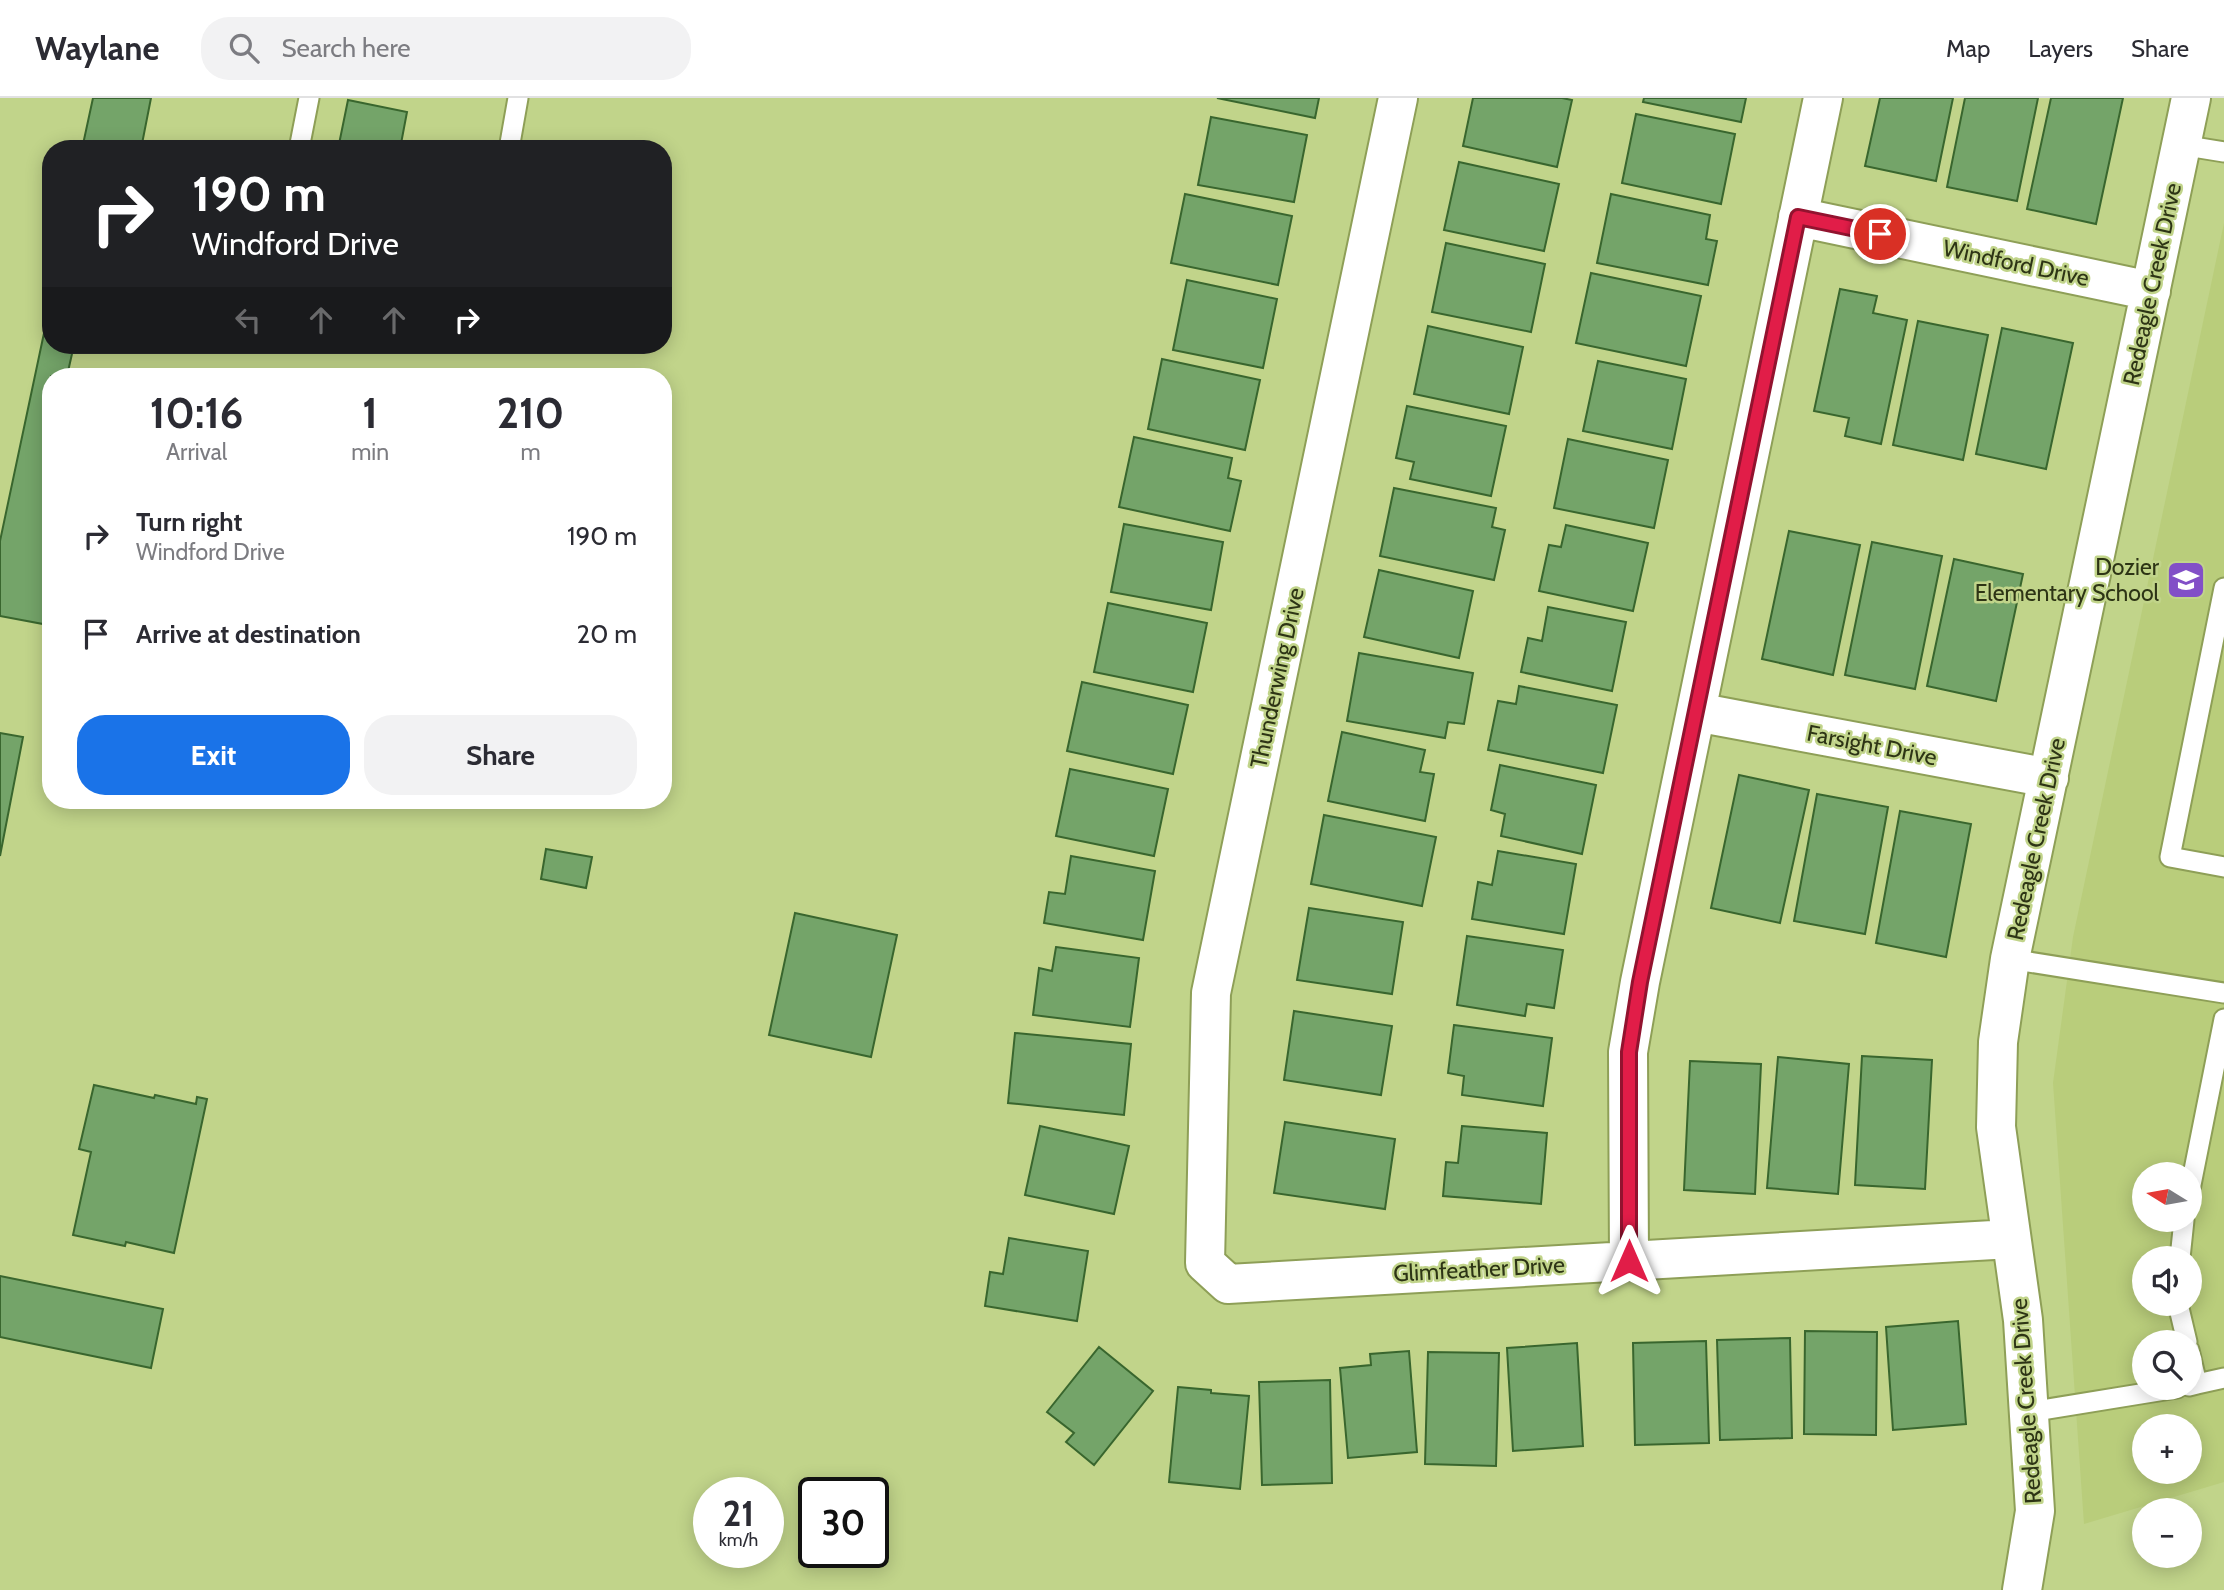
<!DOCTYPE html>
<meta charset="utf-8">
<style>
body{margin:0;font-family:Cabin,sans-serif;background:#f2f2f3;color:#2b2b33;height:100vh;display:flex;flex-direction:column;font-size:26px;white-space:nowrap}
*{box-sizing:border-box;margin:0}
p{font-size:23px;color:#7c7c81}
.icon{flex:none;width:38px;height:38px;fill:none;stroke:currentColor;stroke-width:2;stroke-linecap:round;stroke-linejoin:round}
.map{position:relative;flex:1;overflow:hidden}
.drawer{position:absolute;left:42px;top:270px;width:630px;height:441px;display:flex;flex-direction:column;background:#fff;border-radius:28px;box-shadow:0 4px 18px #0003}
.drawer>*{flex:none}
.banner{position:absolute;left:42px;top:42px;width:630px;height:214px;border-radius:28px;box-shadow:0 4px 18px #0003;background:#202124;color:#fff;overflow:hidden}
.needle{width:46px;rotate:281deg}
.fabs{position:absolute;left:2132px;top:1064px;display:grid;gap:14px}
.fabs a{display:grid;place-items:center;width:70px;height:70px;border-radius:50%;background:#fff;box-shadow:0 4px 18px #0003;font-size:35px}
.speed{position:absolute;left:693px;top:1379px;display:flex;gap:14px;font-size:35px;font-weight:700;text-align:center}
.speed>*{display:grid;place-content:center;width:91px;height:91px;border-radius:50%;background:#fff;box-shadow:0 4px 18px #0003;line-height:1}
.speed small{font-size:18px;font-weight:400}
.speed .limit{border:4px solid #111;border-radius:10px;background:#fff;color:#111}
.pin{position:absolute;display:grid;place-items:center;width:60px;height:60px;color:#fff;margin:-30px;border:4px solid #fff;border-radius:50%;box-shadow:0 2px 7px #0007}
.me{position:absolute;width:77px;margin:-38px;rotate:0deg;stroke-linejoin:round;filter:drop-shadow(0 0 5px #0008)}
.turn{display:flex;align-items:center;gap:24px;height:147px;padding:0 35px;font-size:32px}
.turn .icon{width:91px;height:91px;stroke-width:2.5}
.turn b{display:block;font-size:49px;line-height:60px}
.lanes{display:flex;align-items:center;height:66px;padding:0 35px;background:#0003;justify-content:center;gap:35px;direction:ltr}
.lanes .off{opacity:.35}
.eta{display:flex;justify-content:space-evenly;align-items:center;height:119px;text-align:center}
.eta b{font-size:42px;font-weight:700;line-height:49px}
.primary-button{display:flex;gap:14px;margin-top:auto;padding:14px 35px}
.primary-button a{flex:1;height:80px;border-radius:28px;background:#1a73e8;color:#fff;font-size:28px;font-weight:700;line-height:80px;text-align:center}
.primary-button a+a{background:#f2f2f3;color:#2b2b33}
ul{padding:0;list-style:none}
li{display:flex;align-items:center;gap:21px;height:98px;padding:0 35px}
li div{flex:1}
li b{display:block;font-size:26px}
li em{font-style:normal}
header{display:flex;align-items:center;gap:42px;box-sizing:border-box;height:98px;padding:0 35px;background:#fff;border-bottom:2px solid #e1e1e2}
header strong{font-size:33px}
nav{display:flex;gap:38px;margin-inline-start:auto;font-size:24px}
.search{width:490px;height:63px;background:#f2f2f3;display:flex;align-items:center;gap:18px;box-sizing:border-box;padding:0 24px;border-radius:28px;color:#7c7c81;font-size:26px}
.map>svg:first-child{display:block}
.built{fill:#b9cd7b;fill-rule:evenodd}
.building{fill:#74a469;stroke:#39662e;stroke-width:2}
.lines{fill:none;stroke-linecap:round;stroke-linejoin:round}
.lane-casing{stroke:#8e9f57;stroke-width:23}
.street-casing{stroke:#8e9f57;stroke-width:42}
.lane{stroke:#fff;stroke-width:19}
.street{stroke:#fff;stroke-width:38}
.route-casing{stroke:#92132f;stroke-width:18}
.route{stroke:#e11d48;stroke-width:12}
.labels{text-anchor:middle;stroke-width:5;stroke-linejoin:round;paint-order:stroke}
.street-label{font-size:23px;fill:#2d3415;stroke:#c1d48a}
.poi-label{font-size:23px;fill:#2d3415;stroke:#c1d48a;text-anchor:end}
</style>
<header>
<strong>Waylane</strong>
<div class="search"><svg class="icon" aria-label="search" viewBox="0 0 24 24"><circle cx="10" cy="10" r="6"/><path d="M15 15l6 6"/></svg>Search here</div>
<nav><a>Map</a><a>Layers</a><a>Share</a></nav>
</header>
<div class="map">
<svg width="2224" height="1492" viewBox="0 0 2224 1492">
<rect width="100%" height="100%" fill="#c1d48a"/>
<!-- built -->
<path class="built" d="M2224,125v1259l-140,42 -31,-441 20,-146zM2144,1076h45v46h-45zM2144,1160h45v46h-45zM2144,1244h45v46h-45zM2144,1328h45v46h-45z"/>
<!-- building -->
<path class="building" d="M93,0h58l-10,51h-59z
M1217,0h102l-4,20z
M1473,0h89l10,2 -15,67 -94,-21z
M1644,0h102l-5,24 -98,-20z
M1880,0h73l-17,83 -71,-15z
M1965,0h73l-21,103 -70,-14z
M2051,0h72l-27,126 -69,-15z
M348,2l59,12 -7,37h-62z
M1636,16l99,20 -14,70 -99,-21z
M1211,19l96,18 -13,67 -96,-17z
M1459,64l100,22 -15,67 -100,-21z
M1185,96l107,22 -14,69 -107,-22z
M1611,96l99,21 -4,24 11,2 -9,44 -111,-22z
M1446,145l99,21 -14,68 -99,-20z
M1591,175l110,23 -15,70 -110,-23z
M1187,182l90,19 -14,69 -90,-18z
M1840,191l37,7 -4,17 34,7 -26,124 -36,-8 4,-18 -35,-7z
M51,202v45h23l-7,31h-16v211l-8,37 -43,-8v-75z
M1918,223l70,14 -25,125 -70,-15z
M1428,228l95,21 -14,67 -95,-20z
M2002,230l71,15 -27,126 -70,-15z
M1162,261l98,21 -15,70 -97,-21z
M1598,263l88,18 -14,70 -89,-18z
M1407,308l99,20 -15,70 -81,-17 4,-17 -18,-4z
M1134,339l98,21 -4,20 13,3 -11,50 -111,-24z
M1568,341l100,21 -14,68 -100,-20z
M1394,390l102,20 -4,19 13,3 -11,50 -114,-24z
M1124,426l99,18 -12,68 -100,-18z
M1566,427l82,18 -15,68 -94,-20 10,-46 12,2z
M1789,433l71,14 -27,130 -71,-16z
M1872,444l70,14 -27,133 -70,-14z
M1954,461l69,15 -27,127 -69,-15z
M1379,472l94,21 -14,67 -95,-21z
M1108,505l99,20 -14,69 -99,-20z
M1548,509l78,15 -14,69 -91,-19 7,-34 14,3z
M1359,555l114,20 -9,51 -16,-2 -3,16 -98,-17z
M1082,584l106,23 -15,69 -106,-23z
M1519,588l98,19 -14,68 -115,-23 10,-49 18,3z
M1342,634l83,18 -5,22 14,2 -9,47 -97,-20z
M0,635l23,4 -23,119z
M1500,667l96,20 -14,69 -81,-18 4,-22 -14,-4z
M1070,671l98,20 -14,67 -98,-20z
M1739,677l70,15 -29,133 -69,-15z
M1817,696l71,13 -23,127 -71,-13z
M1900,713l71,13 -25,133 -70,-14z
M1324,717l112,22 -14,69 -111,-22z
M546,751l46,8 -6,31 -45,-9z
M1498,753l78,13 -12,70 -92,-15 6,-37 14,3z
M1071,758l84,15 -12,69 -99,-17 5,-31 16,2z
M1309,810l94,14 -11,72 -95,-14z
M795,815l102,22 -26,122 -102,-22z
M1467,838l96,14 -9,58 -27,-4 -2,12 -68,-11z
M1056,849l83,11 -9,69 -97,-12 6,-47 13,3z
M1294,913l98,15 -11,69 -97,-15z
M1454,927l98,13 -9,68 -81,-11 2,-19 -16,-3z
M1015,935l116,11 -7,71 -116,-12z
M1862,958l70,4 -7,129 -70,-4z
M1778,959l71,7 -11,130 -71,-6z
M1690,963l71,3 -6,130 -71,-4z
M94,987l60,13 1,-3 41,9 1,-7 10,2 -33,154 -48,-11 -1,4 -52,-11 18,-83 -12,-3z
M1285,1024l110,17 -10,70 -111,-16z
M1040,1028l89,20 -15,68 -89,-19z
M1462,1028l85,7 -6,71 -98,-8 3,-34 12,1z
M1009,1140l79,13 -11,70 -92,-15 5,-34 13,2z
M0,1178l163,33 -12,59 -151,-31z
M1958,1223l8,103 -73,6 -7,-103z
M1805,1233l72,1 -1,103 -72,-1z
M1790,1240l2,100 -72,2 -3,-100z
M1706,1243l3,102 -74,2 -2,-102z
M1577,1245l6,103 -70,5 -6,-103z
M1099,1249l54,44 -59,74 -28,-23 8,-9 -27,-21z
M1409,1253l8,101 -69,6 -8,-90 31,-3 -1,-11z
M1428,1254l71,1 -3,113 -71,-2z
M1330,1282l2,103 -70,2 -3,-103z
M1178,1289l33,3v3l38,3 -9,93 -71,-7z"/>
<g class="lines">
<!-- lane casing -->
<g class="lane-casing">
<path id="lane" d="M2181,47l43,7
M299,51l10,-51
M509,51l9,-51
M2224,490l-54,269 54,10
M2010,861l214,34
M2189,1097l35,-176
M2180,1160l4,-38
M2178,1206l9,38
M2189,1252l8,34 -8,2
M2197,1286l27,-6
M2029,1314l148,-24"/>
</g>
<!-- street casing -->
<g class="street-casing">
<path id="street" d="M1398,0l-187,895 -6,270 23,21 783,-45
M1798,119l353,74
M1696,614l353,66
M1629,1163l-1,-209 12,-70 183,-884
M2022,1492l13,-79 -12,-191 -27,-193 2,-85 12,-83 181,-861"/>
</g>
<!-- lane -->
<use href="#lane" class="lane"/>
<!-- street -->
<use href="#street" class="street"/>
</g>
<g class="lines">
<!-- route casing -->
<g class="route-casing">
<path id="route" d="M1629,1163v-209l11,-70 158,-765 82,17"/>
</g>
<!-- route -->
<use href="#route" class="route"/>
</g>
<!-- icons -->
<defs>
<g id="school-square" transform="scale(2.0125)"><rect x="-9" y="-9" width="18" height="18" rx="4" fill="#824fc7" stroke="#c1d48a"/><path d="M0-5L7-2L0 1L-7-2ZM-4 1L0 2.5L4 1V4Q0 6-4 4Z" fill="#fff"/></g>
</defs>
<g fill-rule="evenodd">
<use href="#school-square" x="2186" y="482"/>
</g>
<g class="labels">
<!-- street labels -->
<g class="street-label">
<text transform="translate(2016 165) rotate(12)" y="8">Windford Drive</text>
<text transform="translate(2152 186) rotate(-78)" y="8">Redeagle Creek Drive</text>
<text transform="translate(1277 580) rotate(-78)" y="8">Thunderwing Drive</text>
<text transform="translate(1872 647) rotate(11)" y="8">Farsight Drive</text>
<text transform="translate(2036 741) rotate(-78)" y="8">Redeagle Creek Drive</text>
<text transform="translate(1479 1171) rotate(-3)" y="8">Glimfeather Drive</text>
<text transform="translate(2026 1303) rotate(-94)" y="8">Redeagle Creek Drive</text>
</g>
<!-- poi labels -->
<g class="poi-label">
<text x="2159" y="477">Dozier<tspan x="2159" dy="26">Elementary School</tspan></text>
</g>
</g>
</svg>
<div class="fabs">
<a><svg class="needle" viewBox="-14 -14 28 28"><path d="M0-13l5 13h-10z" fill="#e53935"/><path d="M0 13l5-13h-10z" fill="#7c7c81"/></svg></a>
<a><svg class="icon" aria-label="sound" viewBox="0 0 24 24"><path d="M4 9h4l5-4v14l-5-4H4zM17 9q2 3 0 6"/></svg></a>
<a><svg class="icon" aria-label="search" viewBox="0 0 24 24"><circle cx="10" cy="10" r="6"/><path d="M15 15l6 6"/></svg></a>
<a>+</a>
<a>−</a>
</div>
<div class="speed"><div>21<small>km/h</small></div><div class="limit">30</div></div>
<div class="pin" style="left:1880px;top:136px;background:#d93025"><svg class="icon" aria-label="arrive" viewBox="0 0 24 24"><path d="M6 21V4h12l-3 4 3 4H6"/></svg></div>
<svg class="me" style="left:1629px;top:1163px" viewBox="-20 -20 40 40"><path d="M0-17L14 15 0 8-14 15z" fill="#e11d48" stroke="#fff" stroke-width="4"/></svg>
<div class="banner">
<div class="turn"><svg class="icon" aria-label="right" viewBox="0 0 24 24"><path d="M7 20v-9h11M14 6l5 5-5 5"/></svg><div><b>190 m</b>Windford Drive</div></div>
<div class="lanes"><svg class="icon off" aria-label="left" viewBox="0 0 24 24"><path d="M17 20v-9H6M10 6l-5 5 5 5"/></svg><svg class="icon off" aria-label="ahead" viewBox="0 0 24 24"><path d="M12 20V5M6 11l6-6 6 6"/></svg><svg class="icon off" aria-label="ahead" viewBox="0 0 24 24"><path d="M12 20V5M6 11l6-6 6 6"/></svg><svg class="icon" aria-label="right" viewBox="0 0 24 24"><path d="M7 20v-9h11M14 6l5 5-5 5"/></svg></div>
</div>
<section class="drawer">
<div class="eta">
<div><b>10:16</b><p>Arrival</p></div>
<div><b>1</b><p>min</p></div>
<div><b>210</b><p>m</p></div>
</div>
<ul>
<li><svg class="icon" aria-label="right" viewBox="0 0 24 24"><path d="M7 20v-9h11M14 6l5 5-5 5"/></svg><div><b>Turn right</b><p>Windford Drive</p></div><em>190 m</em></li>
<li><svg class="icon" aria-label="arrive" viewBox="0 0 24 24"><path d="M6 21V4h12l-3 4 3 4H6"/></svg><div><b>Arrive at destination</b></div><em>20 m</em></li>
</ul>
<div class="primary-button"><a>Exit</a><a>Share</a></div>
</section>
</div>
